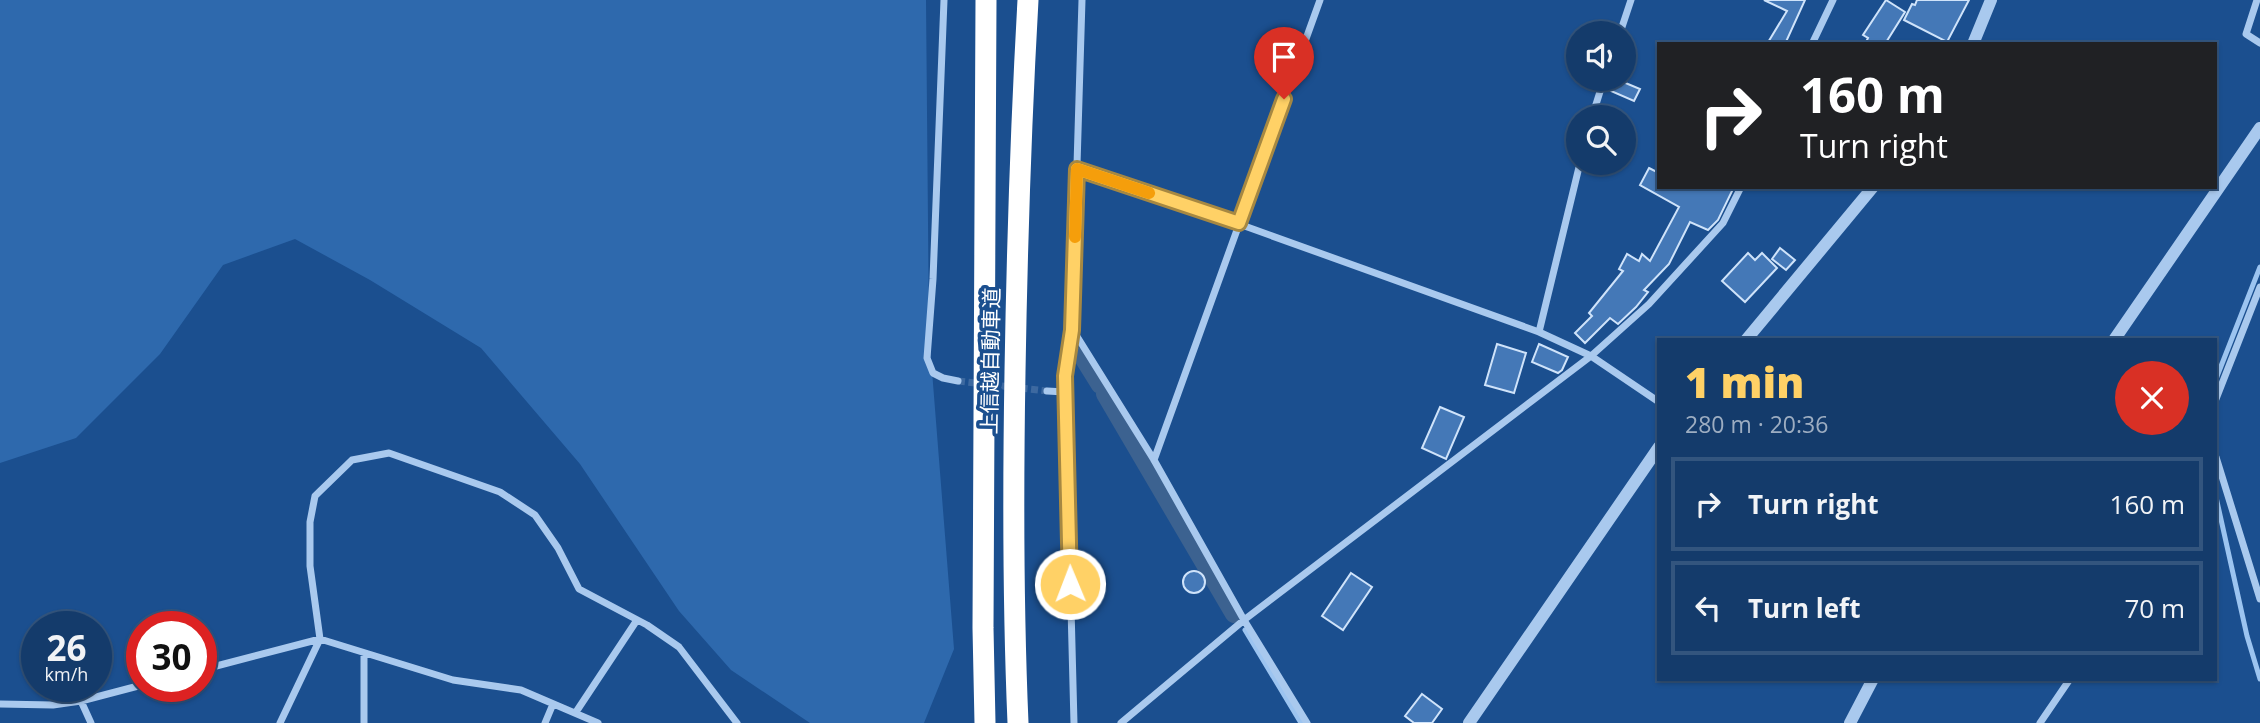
<!DOCTYPE html>
<meta charset="utf-8">
<style>
body{margin:0;font-family:"Open Sans","Noto Sans JP",sans-serif;background:#1d4271;color:#f1f3f6;height:100vh;display:flex;flex-direction:column;font-size:26px;white-space:nowrap}
*{box-sizing:border-box;margin:0}
p{font-size:23px;color:#9dadc1}
.icon{flex:none;width:38px;height:38px;fill:none;stroke:currentColor;stroke-width:2;stroke-linecap:round;stroke-linejoin:round}
.map{position:relative;flex:1;overflow:hidden}
.side{position:absolute;left:1657px;top:338px;width:560px;height:343px;display:flex;flex-direction:column;background:#143b6b;border-radius:0px;box-shadow:0 2px 5px #0004,0 0 0 2px #33557e}
.side>*{flex:none}
.hud{position:absolute;left:1657px;top:42px;width:560px;height:147px;border-radius:0px;box-shadow:0 2px 5px #0004,0 0 0 2px #33557e;background:#202124;color:#fff;overflow:hidden}
.fabs{position:absolute;left:1566px;top:21px;display:grid;gap:14px}
.fabs a{display:grid;place-items:center;width:70px;height:70px;border-radius:50%;background:#143b6b;box-shadow:0 2px 5px #0004,0 0 0 2px #33557e;font-size:35px}
.speed{position:absolute;left:21px;top:611px;display:flex;gap:14px;font-size:35px;font-weight:700;text-align:center}
.speed>*{display:grid;place-content:center;width:91px;height:91px;border-radius:50%;background:#143b6b;box-shadow:0 2px 5px #0004,0 0 0 2px #33557e;line-height:1}
.speed small{font-size:18px;font-weight:400}
.speed .limit{border:10px solid #d22;background:#fff;color:#111}
.pin{position:absolute;display:grid;place-items:center;width:60px;height:60px;color:#fff;margin:-72px -30px;border-radius:50% 50% 50% 0;rotate:-45deg;box-shadow:0 0 7px #0007}
.pin .icon{rotate:45deg}
.me{position:absolute;width:77px;margin:-38px;rotate:359deg;stroke-linejoin:round;filter:drop-shadow(0 0 5px #0008)}
.turn{display:flex;align-items:center;gap:24px;height:147px;padding:0 28px;font-size:32px}
.turn .icon{width:91px;height:91px;stroke-width:2.5}
.turn b{display:block;font-size:49px;line-height:60px}
.round{display:grid;place-items:center;flex:none;width:74px;height:74px;border-radius:37px;background:#1d4271}
.overview{display:flex;align-items:center;justify-content:space-between;height:119px;padding:0 28px}
h1{font-size:42px;font-weight:800;line-height:52px;color:#ffd166}
ul{padding:0;list-style:none}
li{display:flex;align-items:center;gap:21px;height:94px;margin:0 14px 10px;padding:0 14px;border:4px solid #33557e;border-radius:0px}
li div{flex:1}
li b{display:block;font-size:26px}
li em{font-style:normal}
.map>svg:first-child{display:block}
.green{fill:#2e69ad}
.lines{fill:none;stroke-linecap:round;stroke-linejoin:round}
.stream{stroke:#9cc4f0;stroke-width:5}
.canal{stroke:#3c6290;stroke-width:18}
.building{fill:#4478b7;stroke:#cfe3fa;stroke-width:2}
.minor-tunnel{stroke:#3d69a0;stroke-width:7;stroke-dasharray:7 3.5;stroke-linecap:butt}
.minor{stroke:#a9c9ee;stroke-width:7}
.tertiary{stroke:#a9c9ee;stroke-width:12}
.motorway{stroke:#fff;stroke-width:21}
.route-casing{stroke:#a68842;stroke-width:18}
.route{stroke:#ffd166;stroke-width:12}
.slow{stroke:#f59e0b;stroke-width:12}
.labels{text-anchor:middle;stroke-width:7;stroke-linejoin:round;paint-order:stroke}
.street-label{font-size:21px;fill:#fff;stroke:#1b4f8f}
</style>
<div class="map">
<svg width="2260" height="723" viewBox="0 0 2260 723">
<rect width="100%" height="100%" fill="#1b4f8f"/>
<!-- green -->
<path class="green" d="M0,0h926l3,333 25,316 -30,74h-114l-79,-53 -52,-59 -99,-147 -99,-116 -111,-68 -75,-41 -72,26 -63,89 -84,84 -76,25z"/>
<g class="lines">
<!-- stream -->
<path class="stream" d="M2216,379l44,-112
M2216,497l31,139 13,43
M1245,630l56,93"/>
<!-- canal -->
<path class="canal" d="M1082,356l18,29
M1105,394l129,220"/>
</g>
<!-- building -->
<path class="building" d="M1764,0h41l-20,44h-18l20,-33z
M1886,0l19,12 -20,32h-20l3,-6 -5,-3z
M1917,0h52l-22,42 -43,-22 8,-16 3,1z
M1616,79l24,10 -6,12 -23,-10z
M1649,168l10,5v14h75l-16,33 -10,10 -18,-8 -21,42 -25,26 4,2 -12,15 -18,17 -8,-6 -25,25 -10,-10 17,-17 -3,-3 34,-42 -4,-2 8,-15 12,7 3,-7 8,7 29,-54 -39,-22z
M1780,248l15,12 -9,10 -14,-11z
M1748,253l7,7 7,-7 15,15 -32,34 -23,-21z
M1497,344l29,9 -12,40 -29,-8z
M1539,344l29,13 -6,13 -4,3 -26,-11z
M1440,407l24,10 -18,42 -24,-11z
M1183 582a11 11 0 1 1 22 0a11 11 0 1 1-22 0Z
M1351,573l21,14 -29,43 -21,-14z
M1422,694l20,15 -10,14h-18l-9,-7z"/>
<g class="lines">
<!-- minor-tunnel -->
<path class="minor-tunnel" d="M958,381l89,10"/>
<!-- minor -->
<path class="minor" d="M944,0l-11,279 -6,79 6,15 10,5 15,3
M2257,0l-11,34 14,9
M1620,33l11,-33
M1812,44l21,-44
M1592,117l12,-38
M1077,169l162,55 300,108 52,24 68,46
M1073,330l81,130 90,160 63,103
M1539,332l41,-169
M1047,391l18,1
M2216,399l44,-112
M2216,457l44,142
M1154,460l166,-460
M364,654v69
M201,670l119,-31 133,41 68,10 77,33
M81,701l10,22
M0,704l53,1 28,-4 61,-16
M576,712l61,-92
M280,723l40,-84 -10,-73v-44l5,-26 37,-36 37,-7 111,39 35,23 23,33 21,41 68,36 32,22 58,76
M545,723l8,-19
M1074,723l-9,-347 7,-46 10,-330
M1121,723l123,-103 347,-264 58,-52 74,-81 18,-36
M2040,723l30,-44"/>
<!-- tertiary -->
<path class="tertiary" d="M1973,44l18,-44
M1746,340l127,-153
M2114,340l146,-212
M1469,723l190,-276
M1850,723l23,-44"/>
<!-- motorway -->
<path class="motorway" d="M985,723l-2,-95 3,-628
M1018,723c-5,-117 -5,-234 -3,-351 2,-124 6,-248 13,-372"/>
</g>
<g class="lines">
<!-- route casing -->
<g class="route-casing">
<path id="route" d="M1070,584l-5,-208 7,-46 5,-161 162,54 45,-124"/>
</g>
<!-- route -->
<use href="#route" class="route"/>
<!-- slow -->
<path class="slow" d="M1075,237l2,-68 72,24"/>
</g>
<g class="labels">
<!-- street labels -->
<g class="street-label">
<text transform="translate(991 361) rotate(-89)" y="7">上信越自動車道</text>
</g>
</g>
</svg>
<div class="fabs">
<a><svg class="icon" aria-label="sound" viewBox="0 0 24 24"><path d="M4 9h4l5-4v14l-5-4H4zM17 9q2 3 0 6"/></svg></a>
<a><svg class="icon" aria-label="search" viewBox="0 0 24 24"><circle cx="10" cy="10" r="6"/><path d="M15 15l6 6"/></svg></a>
</div>
<div class="speed"><div>26<small>km/h</small></div><div class="limit">30</div></div>
<div class="pin" style="left:1284px;top:99px;background:#d93025"><svg class="icon" aria-label="arrive" viewBox="0 0 24 24"><path d="M6 21V4h12l-3 4 3 4H6"/></svg></div>
<svg class="me" style="left:1070px;top:584px" viewBox="-20 -20 40 40"><circle r="17" fill="#ffd166" stroke="#fff" stroke-width="3"/><path d="M0-11L8 9 0 5-8 9z" fill="#fff"/></svg>
<div class="hud">
<div class="turn"><svg class="icon" aria-label="right" viewBox="0 0 24 24"><path d="M7 20v-9h11M14 6l5 5-5 5"/></svg><div><b>160 m</b>Turn right</div></div>
</div>
<section class="side">
<div class="overview"><div><h1>1 min</h1><p>280 m · 20:36</p></div><a class="round" style="background:#d93025;color:#fff"><svg class="icon" aria-label="close" viewBox="0 0 24 24"><path d="M6 6l12 12M18 6L6 18"/></svg></a></div>
<ul>
<li><svg class="icon" aria-label="right" viewBox="0 0 24 24"><path d="M7 20v-9h11M14 6l5 5-5 5"/></svg><div><b>Turn right</b></div><em>160 m</em></li>
<li><svg class="icon" aria-label="left" viewBox="0 0 24 24"><path d="M17 20v-9H6M10 6l-5 5 5 5"/></svg><div><b>Turn left</b></div><em>70 m</em></li>
</ul>
</section>
</div>
